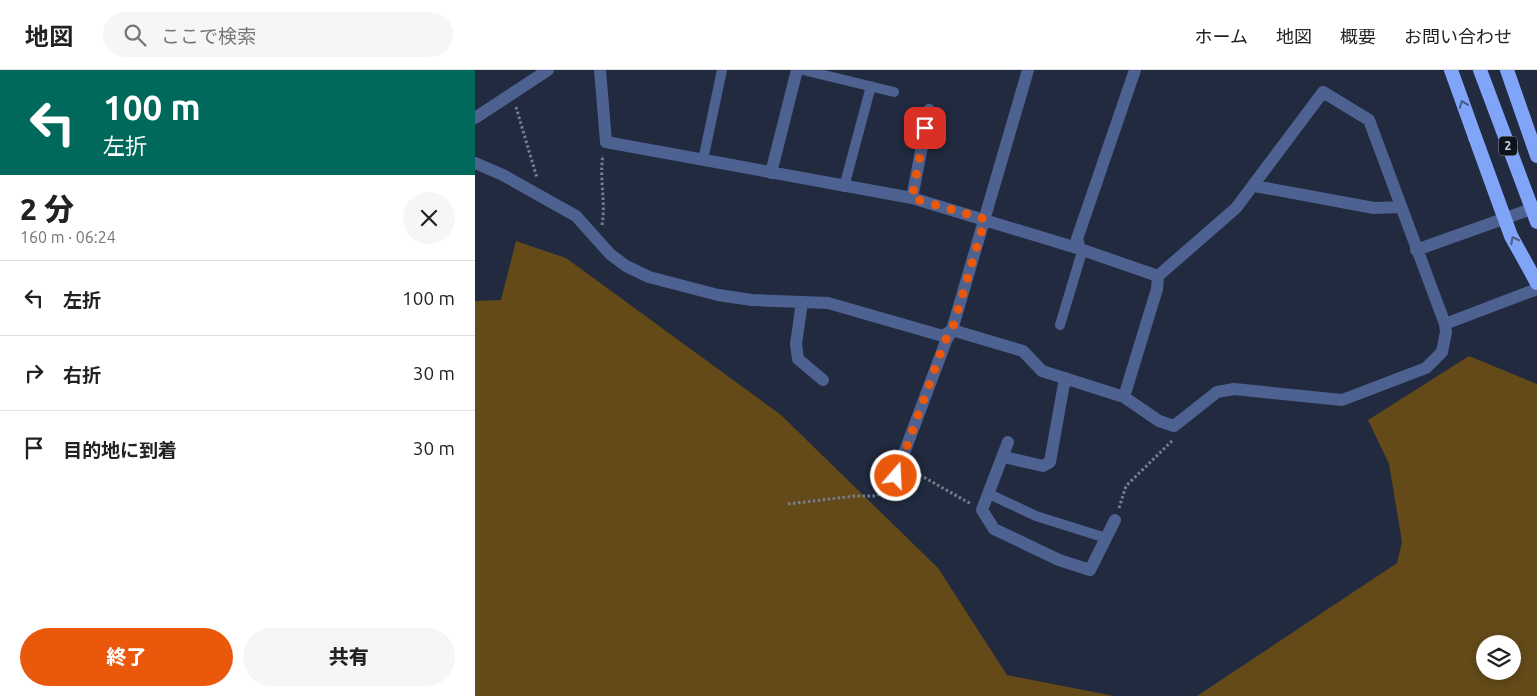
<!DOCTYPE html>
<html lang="ja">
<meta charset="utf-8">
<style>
body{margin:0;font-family:Ubuntu,"Noto Sans JP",sans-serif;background:#f6f6f6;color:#222;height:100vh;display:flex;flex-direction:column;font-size:19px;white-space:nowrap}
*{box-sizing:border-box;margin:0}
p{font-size:16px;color:#767676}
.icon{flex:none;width:28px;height:28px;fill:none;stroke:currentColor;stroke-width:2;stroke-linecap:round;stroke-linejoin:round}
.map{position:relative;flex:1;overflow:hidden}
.sheet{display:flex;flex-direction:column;background:#fff;width:475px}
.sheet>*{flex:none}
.hud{background:#00695c;color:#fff;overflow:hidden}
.fabs{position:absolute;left:1001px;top:565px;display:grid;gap:10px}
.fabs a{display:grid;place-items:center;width:45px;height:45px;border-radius:50%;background:#fff;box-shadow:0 2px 8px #0003;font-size:25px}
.pin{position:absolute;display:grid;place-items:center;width:42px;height:42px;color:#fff;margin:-21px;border-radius:10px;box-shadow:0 2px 8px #0006}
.me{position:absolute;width:55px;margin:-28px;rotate:19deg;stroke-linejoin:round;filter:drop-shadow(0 0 4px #0008)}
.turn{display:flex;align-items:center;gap:18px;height:105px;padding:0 20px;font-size:22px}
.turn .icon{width:65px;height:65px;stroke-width:2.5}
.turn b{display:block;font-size:35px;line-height:42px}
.round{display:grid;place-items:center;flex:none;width:52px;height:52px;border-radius:26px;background:#f6f6f6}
.headline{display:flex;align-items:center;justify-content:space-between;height:85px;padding:0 20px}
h1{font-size:30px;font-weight:800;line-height:38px}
.button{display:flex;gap:10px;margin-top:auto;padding:10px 20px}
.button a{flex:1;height:58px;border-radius:30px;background:#ea580c;color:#fff;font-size:20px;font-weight:800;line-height:58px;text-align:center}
.button a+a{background:#f6f6f6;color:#222}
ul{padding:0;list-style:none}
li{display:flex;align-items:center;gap:15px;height:75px;padding:0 20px;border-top:1px solid #e0e0e0}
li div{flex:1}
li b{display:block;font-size:19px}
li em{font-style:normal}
header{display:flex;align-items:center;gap:30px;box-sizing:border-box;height:70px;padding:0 25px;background:#fff;border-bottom:1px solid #e0e0e0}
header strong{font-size:24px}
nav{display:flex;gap:28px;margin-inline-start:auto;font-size:18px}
.search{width:350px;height:45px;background:#f6f6f6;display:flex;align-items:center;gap:12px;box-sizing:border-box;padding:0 18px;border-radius:28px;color:#767676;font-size:19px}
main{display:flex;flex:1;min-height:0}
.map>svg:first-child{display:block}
.green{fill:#634a18;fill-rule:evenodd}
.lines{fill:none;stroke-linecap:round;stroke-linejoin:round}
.path{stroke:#767e8f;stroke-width:3;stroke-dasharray:2.5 2.5;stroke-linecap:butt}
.service{stroke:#4e6291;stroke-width:10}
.minor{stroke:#4e6291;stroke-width:12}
.trunk{stroke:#80a4f7;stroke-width:14}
.trunk-bridge{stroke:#80a4f7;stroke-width:14}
.oneway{stroke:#485c8a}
.route{stroke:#ea580c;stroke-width:9;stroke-dasharray:0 16.2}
.labels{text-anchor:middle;stroke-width:4.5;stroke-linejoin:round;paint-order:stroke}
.shield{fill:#0f131c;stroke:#959ba7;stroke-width:1}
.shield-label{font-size:12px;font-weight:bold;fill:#ced5e2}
</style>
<header>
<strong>地図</strong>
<div class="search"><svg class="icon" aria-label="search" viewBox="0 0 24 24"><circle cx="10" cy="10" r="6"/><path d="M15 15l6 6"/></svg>ここで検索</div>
<nav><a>ホーム</a><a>地図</a><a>概要</a><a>お問い合わせ</a></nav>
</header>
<main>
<section class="sheet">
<div class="hud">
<div class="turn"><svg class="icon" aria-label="left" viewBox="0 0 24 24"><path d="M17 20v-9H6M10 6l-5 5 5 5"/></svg><div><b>100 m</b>左折</div></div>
</div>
<div class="headline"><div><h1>2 分</h1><p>160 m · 06:24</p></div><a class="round"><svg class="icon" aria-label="close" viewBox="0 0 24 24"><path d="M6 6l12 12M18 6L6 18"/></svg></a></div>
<ul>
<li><svg class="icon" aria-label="left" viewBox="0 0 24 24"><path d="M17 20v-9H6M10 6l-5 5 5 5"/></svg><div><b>左折</b></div><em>100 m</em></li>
<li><svg class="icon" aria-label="right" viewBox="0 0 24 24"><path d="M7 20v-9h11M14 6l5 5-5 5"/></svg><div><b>右折</b></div><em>30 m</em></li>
<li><svg class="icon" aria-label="arrive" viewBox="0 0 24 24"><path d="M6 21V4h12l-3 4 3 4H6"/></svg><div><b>目的地に到着</b></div><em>30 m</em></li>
</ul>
<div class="button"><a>終了</a><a>共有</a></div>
</section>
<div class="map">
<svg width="1062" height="626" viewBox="0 0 1062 626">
<rect width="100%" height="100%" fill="#212a3f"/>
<!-- green -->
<path class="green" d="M41,171l50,17 215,157 157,153 69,107 107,21h-639v-395l26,-1z
M994,286l68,28v312h-340l200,-133 5,-21 -13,-78 -21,-44zM1010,574h28v27h-28z"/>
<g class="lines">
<!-- path -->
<path class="path" d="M41,37l21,71
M127,155c4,-24 -3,-47 1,-70
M436,400l60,34
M313,434l67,-8h21l17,-9 3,-9
M644,438l7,-22 47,-46"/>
<!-- service -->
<path class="service" d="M328,0l91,22
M228,90l19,-90
M369,117l27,-101
M585,255l21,-70 -1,-6
M514,424l47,22 70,22"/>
<!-- minor -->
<path class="minor" d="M0,48l73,-48
M0,93l28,12 73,41 34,38 16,12 23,11 69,18 34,5 76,3 115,33 9,-6 71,21 19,20 82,26 35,24 15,5 43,-34 17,-3 108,11 84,-32 16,-16 4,-20 -1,-8 -76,-204 -46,-28 -87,116 -78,68 -78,-27 -168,-51 -306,-56 -6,-72
M296,103l26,-103
M780,116l119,22 26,-1
M437,128l17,-88
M605,179l-3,-10 58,-169
M941,180l121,-43
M327,232l-6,42 2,15 25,21
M970,254l92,-35
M649,327l33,-108 1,-13
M533,372l-26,68 12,19 65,31 31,10 25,-50
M529,387l39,9 7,-4 15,-84
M425,394l46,-123 6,-11 76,-260"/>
<!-- trunk -->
<path class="trunk" d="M976,0l24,67
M1032,0l30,86"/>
<!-- trunk-bridge -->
<path class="trunk-bridge" d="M1005,0l57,152
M1000,67l36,99 26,47"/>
</g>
<!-- one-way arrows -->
<defs><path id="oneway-chevron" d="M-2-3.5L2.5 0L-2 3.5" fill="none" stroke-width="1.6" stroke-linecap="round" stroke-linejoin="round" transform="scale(1.25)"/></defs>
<g class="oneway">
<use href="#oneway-chevron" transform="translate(988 34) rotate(-110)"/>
<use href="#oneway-chevron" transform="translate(1039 170) rotate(-117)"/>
</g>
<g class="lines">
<!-- route -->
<path class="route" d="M421,406l49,-135 7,-11 33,-111 -73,-21 13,-70"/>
</g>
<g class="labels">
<!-- shield labels -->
<rect class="shield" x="1024" y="66.5" width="18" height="19" rx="4"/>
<g class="shield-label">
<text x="1033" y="80">2</text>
</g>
</g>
</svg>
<div class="fabs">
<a><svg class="icon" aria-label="layers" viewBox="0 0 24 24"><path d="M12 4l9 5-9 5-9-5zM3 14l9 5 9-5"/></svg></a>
</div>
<div class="pin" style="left:450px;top:58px;background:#d93025"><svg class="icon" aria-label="arrive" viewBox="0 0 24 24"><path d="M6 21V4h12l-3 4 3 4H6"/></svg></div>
<svg class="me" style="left:421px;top:406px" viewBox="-20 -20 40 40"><circle r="17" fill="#ea580c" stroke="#fff" stroke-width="3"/><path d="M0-11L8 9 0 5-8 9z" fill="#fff"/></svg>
</div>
</main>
